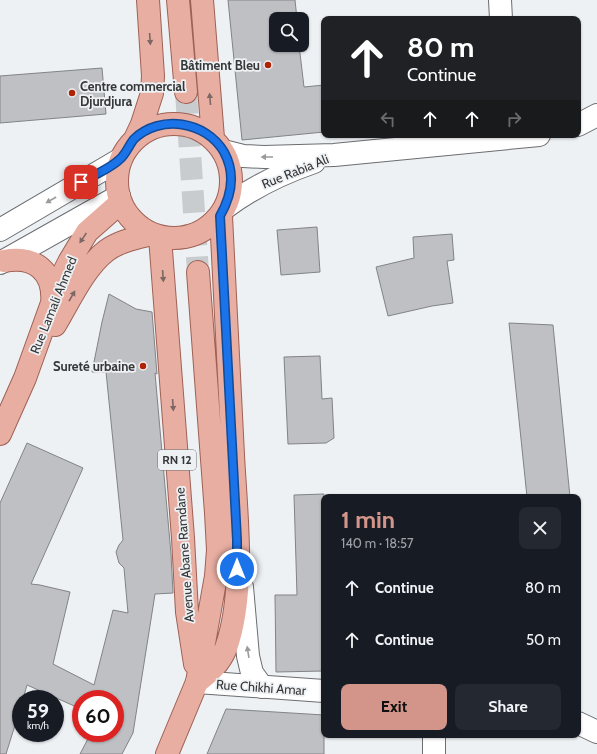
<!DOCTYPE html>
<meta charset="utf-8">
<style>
body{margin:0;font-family:Cabin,sans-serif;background:#242831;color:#f1f3f6;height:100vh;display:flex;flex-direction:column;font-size:15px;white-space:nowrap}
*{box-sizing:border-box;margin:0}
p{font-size:13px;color:#9ea1a6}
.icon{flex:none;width:22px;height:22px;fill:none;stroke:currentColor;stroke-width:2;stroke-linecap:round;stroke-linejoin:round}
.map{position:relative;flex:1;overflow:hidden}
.drawer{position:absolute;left:321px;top:494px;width:260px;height:244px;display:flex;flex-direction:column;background:#171b24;border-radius:8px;box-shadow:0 1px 3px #0004}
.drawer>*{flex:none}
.guide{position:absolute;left:321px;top:16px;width:260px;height:122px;border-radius:8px;box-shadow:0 1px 3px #0004;background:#202124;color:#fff;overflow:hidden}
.buttons{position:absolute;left:269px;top:12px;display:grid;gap:8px}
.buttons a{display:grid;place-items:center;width:40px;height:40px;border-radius:8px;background:#171b24;box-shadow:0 1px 3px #0004;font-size:20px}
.speed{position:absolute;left:12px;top:690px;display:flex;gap:8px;font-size:20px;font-weight:700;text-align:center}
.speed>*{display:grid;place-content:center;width:52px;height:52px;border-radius:50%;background:#171b24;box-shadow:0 1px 3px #0004;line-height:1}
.speed small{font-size:10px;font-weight:400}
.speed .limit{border:6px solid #d22;background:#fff;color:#111}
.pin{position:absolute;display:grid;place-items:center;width:34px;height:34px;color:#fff;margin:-17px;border-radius:8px;box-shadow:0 2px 6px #0006}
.me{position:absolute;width:44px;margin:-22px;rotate:0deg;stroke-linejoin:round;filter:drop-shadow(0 0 3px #0008)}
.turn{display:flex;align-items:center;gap:14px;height:84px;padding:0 20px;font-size:18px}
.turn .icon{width:52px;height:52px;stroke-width:2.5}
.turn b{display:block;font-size:28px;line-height:34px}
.lanes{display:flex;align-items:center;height:38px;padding:0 20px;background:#0003;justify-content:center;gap:20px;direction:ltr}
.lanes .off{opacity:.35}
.round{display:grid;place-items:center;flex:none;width:42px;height:42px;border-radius:8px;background:#242831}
.head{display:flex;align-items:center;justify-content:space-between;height:68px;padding:0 20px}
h1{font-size:24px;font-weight:700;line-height:30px;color:#d39589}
.cta{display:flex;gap:8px;margin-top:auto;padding:8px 20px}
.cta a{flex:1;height:46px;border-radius:8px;background:#d39589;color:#111;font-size:16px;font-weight:700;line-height:46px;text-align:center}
.cta a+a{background:#242831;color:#f1f3f6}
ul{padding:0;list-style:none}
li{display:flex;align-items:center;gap:12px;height:52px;padding:0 20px}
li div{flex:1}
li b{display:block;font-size:15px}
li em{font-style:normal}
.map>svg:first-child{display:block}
.building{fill:#bec0c4;stroke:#818386}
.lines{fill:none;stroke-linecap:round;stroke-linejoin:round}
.primary-tunnel{stroke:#c9ccce;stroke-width:22;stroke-dasharray:22 11;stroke-linecap:butt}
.minor-casing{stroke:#6b6d70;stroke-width:24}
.tertiary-casing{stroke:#6b6d70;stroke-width:24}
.primary-casing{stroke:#9f6155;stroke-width:24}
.minor{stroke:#fff;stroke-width:22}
.tertiary{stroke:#fff;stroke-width:22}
.primary{stroke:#e8aea2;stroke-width:22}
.oneway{fill:#7d6762}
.oneway2{fill:#9a9b9c}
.route-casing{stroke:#114b97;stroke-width:10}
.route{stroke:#1a73e8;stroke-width:7}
.poi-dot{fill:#af2203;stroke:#eef1f4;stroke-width:1.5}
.labels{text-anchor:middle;stroke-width:3.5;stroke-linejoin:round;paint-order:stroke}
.shield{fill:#eef1f4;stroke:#6d6f70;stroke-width:1}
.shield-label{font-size:12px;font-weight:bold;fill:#363738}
.poi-label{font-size:13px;font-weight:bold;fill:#363738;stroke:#eef1f4;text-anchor:end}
.street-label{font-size:13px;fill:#363738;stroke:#eef1f4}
</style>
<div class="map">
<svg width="597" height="754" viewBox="0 0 597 754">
<rect width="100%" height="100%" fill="#eef1f4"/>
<!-- building -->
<path class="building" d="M228,0h67l2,19h-21v26h23l5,42 20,-2v47l-82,8z
M102,68l4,46 -106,9v-47z
M317,227l3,45 -39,3 -4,-45z
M452,234l2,26 -7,1 6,42 -21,3 -44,10 -12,-49 38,-9 -1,-21z
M109,294l27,15 16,3 5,62 -2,-1 16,181 2,39 -18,1 -22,139 -11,21h-42l11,-21h24v-34h-34v10l-54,-24 -4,14h-2v7l-15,48h-6v-251l27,-60 56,25 -52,116 9,1 30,7 -17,72 41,21 19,-75 15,3 -4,-45 -5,-5 -3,-11 3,-7 4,-5 -17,-168h-14l10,-50z
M509,323l44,2 17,172h-43z
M320,356l2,43 10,-1 2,40 -8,5 -38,1 -4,-87z
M324,494v177l-48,1 -1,-77h22l-3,-100z
M226,709l98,6v39h-117z"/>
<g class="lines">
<!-- primary-tunnel -->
<path class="primary-tunnel" d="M186,92l12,180"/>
<!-- minor casing -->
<g class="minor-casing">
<path id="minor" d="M500,0l1,19
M578,125l19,-10
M223,151l20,5 21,1 70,-2 205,-20
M226,207c27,-20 56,-34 88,-45
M0,230l121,-71
M0,263l119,-67
M242,587l6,69 4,17 10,14
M434,735v19"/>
</g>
<!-- tertiary casing -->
<g class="tertiary-casing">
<path id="tertiary" d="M197,682l127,9
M578,723l19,9"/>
</g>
<!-- primary casing -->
<g class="primary-casing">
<path id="primary" d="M178,0l8,92
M202,0l11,138
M117 181a57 57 0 1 1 114 0a57 57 0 1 1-114 0Z
M135,139l7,-15 10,-31 1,-17 -5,-76
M160,237l23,301 4,74 8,52
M4,261c31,-6 51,11 48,43
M55,325c14,-23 29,-57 51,-74 13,-10 30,-13 46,-17
M0,434l25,-56 36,-100 8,-16 18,-30 34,-30
M197,682c13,-10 23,-19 29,-34 20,-56 10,-134 7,-193 -4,-80 -8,-159 -12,-239
M167,754l30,-72 19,-106 2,-26 -2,-37 -18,-241"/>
</g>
<!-- minor -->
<use href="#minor" class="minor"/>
<!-- tertiary -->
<use href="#tertiary" class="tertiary"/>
<!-- primary -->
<use href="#primary" class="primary"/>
</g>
<!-- one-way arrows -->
<defs><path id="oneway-solid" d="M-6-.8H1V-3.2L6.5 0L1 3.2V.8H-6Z"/></defs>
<g class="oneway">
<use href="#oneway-solid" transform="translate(150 39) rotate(86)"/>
<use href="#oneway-solid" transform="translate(210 99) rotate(-95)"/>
<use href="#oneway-solid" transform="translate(83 238) rotate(124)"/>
<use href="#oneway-solid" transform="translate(163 276) rotate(86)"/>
<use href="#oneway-solid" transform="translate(72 296) rotate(-60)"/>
<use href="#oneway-solid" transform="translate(173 405) rotate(86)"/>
</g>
<g class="oneway2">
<use href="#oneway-solid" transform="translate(267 157) rotate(-180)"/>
<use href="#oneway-solid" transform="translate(51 200) rotate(150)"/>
<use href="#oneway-solid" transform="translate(248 652) rotate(-99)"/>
</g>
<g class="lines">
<!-- route casing -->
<g class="route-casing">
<path id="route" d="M81,182c12,-6 30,-14 39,-23 6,-5 9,-14 14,-20 26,-25 72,-18 90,13 12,22 8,43 -4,64l17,324v29"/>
</g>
<!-- route -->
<use href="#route" class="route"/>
</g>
<!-- markers -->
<g class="poi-dot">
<circle cx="268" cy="65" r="4"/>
<circle cx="72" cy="93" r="4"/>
<circle cx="143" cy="366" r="4"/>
</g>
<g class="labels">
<!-- shield labels -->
<rect class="shield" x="158" y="450" width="38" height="20" rx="3"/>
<g class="shield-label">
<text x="177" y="464">RN 12</text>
</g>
<!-- poi labels -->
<g class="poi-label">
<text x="260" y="70">Bâtiment Bleu</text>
<text x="80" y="91" text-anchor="start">Centre commercial<tspan x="80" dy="15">Djurdjura</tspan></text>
<text x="135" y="371">Sureté urbaine</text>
</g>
<!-- street labels -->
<g class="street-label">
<text transform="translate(295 171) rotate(-22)" y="5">Rue Rabia Ali</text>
<text transform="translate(53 305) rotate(-68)" y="5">Rue Lamali Ahmed</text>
<text transform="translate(184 555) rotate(-94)" y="5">Avenue Abane Ramdane</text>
<text transform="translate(261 687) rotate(4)" y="5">Rue Chikhi Amar</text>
</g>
</g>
</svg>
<div class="buttons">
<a><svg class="icon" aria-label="search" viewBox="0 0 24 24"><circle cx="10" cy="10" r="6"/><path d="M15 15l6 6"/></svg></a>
</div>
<div class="speed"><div>59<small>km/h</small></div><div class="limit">60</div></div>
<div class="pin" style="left:81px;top:182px;background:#d93025"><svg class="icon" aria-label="arrive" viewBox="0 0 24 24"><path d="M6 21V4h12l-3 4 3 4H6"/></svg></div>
<svg class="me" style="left:237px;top:569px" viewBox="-20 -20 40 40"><circle r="17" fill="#1a73e8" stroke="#fff" stroke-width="3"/><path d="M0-11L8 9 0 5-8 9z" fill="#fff"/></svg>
<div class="guide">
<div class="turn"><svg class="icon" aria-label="ahead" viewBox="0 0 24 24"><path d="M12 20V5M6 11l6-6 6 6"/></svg><div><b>80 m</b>Continue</div></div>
<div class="lanes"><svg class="icon off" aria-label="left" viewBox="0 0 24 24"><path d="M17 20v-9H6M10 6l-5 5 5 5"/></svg><svg class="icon" aria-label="ahead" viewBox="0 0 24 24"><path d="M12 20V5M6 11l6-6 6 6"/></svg><svg class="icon" aria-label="ahead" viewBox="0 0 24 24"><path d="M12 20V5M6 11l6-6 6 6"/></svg><svg class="icon off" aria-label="right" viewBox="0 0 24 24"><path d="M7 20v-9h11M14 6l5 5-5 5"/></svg></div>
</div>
<section class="drawer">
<div class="head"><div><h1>1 min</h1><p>140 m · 18:57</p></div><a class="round"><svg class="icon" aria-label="close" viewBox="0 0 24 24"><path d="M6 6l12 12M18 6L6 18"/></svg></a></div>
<ul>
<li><svg class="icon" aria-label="ahead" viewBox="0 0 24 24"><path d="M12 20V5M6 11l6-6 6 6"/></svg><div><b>Continue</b></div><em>80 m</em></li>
<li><svg class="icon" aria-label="ahead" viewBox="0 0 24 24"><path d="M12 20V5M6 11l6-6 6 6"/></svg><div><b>Continue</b></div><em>50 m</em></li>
</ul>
<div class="cta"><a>Exit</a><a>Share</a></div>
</section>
</div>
